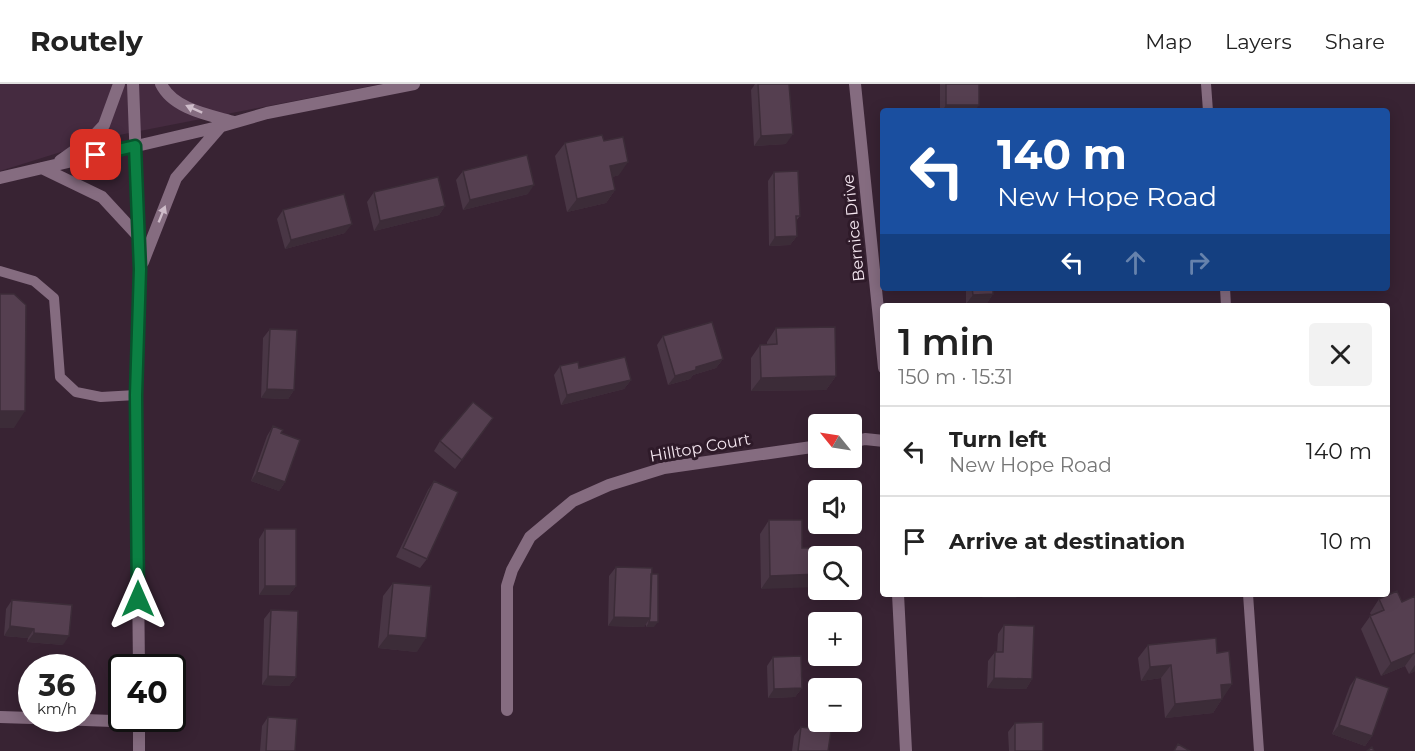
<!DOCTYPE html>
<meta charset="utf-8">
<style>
body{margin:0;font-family:Montserrat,sans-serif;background:#f2f2f2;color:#222;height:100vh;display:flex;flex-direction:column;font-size:22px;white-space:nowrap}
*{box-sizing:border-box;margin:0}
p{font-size:20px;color:#767676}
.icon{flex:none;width:33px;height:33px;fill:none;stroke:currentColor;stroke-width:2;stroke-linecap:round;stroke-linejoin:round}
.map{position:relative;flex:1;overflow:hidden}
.panel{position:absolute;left:880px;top:219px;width:510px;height:294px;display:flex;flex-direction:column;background:#fff;border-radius:6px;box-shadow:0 3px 15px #0003}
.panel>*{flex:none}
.banner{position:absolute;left:880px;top:24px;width:510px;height:183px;border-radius:6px;box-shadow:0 3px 15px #0003;background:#1a4fa0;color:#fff;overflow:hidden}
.needle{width:39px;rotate:300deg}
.fabs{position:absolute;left:808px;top:330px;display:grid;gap:12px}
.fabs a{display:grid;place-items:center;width:54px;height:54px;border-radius:6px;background:#fff;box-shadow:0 3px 15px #0003;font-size:30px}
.speed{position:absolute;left:18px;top:570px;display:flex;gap:12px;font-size:30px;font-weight:700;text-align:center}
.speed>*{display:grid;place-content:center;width:78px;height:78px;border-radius:50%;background:#fff;box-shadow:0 3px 15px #0003;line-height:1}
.speed small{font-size:15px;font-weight:400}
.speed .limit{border:3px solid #111;border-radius:9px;background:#fff;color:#111}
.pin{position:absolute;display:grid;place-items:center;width:51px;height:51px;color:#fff;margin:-26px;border-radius:12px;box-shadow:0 3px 9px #0006}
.me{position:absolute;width:66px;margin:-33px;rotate:0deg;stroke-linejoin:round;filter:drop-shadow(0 0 4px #0008)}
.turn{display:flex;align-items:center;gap:21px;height:126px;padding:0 18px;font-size:27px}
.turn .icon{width:78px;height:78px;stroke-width:2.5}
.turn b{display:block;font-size:42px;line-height:51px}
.lanes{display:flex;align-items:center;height:57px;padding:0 18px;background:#0003;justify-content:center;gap:30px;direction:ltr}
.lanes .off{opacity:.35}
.round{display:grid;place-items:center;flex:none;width:63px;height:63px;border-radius:6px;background:#f2f2f2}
.overview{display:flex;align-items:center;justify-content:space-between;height:102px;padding:0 18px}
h1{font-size:36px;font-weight:600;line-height:45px}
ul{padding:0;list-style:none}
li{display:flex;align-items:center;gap:18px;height:90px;padding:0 18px;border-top:2px solid #e0e0e0}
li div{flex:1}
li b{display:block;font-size:22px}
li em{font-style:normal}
header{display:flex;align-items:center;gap:36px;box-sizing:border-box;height:84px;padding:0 30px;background:#fff;border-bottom:2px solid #e0e0e0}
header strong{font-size:28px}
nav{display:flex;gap:33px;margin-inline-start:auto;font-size:21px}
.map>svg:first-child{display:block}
.built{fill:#452b40}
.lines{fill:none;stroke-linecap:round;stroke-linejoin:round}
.service{stroke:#856c80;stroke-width:10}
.minor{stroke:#856c80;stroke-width:12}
.tertiary{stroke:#856c80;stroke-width:12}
.wall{fill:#493645}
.shaded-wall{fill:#3c2c38}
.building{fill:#553f50;stroke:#3c2c38;stroke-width:1.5}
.oneway{fill:#cebcc9}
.route-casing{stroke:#07532c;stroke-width:15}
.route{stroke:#0b8043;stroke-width:10}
.labels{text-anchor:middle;stroke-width:6;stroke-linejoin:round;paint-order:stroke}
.street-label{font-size:16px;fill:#f5e7f1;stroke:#2e1a29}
</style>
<header>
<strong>Routely</strong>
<nav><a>Map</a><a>Layers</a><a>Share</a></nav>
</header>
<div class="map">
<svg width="1415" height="667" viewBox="0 0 1415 667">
<rect width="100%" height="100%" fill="#382333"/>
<!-- built -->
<path class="built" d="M0,0h381l-272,53 -109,34z"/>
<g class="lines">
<!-- service -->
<path class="service" d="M1206,0l2,27
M0,187l34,10 20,17 6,79 16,15 25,5 35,-2
M1225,204l1,18
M1248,510l11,157"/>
<!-- minor -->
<path class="minor" d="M855,0l29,284
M852,358l13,-3 19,2
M898,510l8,157
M507,626v-124l5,-16 18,-33 43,-36 36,-16 55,-17 155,-22
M0,633l32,1
M32,634l107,4"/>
<!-- tertiary -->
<path class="tertiary" d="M133,0l7,185 -4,126 3,273
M161,0c12,25 48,31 73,38
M60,77l31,-22 13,-14 15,-41
M42,84l60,29 37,40
M0,94l222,-52 45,-13 147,-29
M143,178l33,-84 45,-52
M139,667v-33"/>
</g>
<!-- wall -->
<path class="wall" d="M755,0h34l-3,60 -32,2 -3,-56z
M940,0h39l-4,27h-35z
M604,57l15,34 -7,2 3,13 -9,13 -39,9 -12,-56 10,-13z
M463,87l65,23 -65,16 -7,-30z
M774,88l26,44 -4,5 1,15 -7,9 -21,1 -1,-65z
M374,108l71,14 -6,9 -65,16 -7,-29z
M283,126l62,23 -60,16 -8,-30z
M955,204h38v6l-6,9 -21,1v-15h-11z
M776,244l60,48 -10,14 -75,1v-33l9,-13 7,-1v-2z
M270,245l24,61 -6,9 -27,-1 2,-60z
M663,252l60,23 -7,9 -23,7 -3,4 -22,6 -11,-40z
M560,282l19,2 52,12 -7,9 -63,16 -7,-30z
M493,334l-38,51 -21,-18 6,-10z
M273,342l8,7 4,49 -6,9 -28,-10 16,-45z
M434,397l-7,78 -7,9 -24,-11 32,-67z
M769,436l33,28 -41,41 -1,-55z
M265,445l31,57 -7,9h-30v-56z
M616,483l38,60h-8v-3l-2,3 -36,-1 1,-50z
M393,499l24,69 -39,-4 5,-52z
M1415,512v75l-6,3 -4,-8 -24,10 -20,-47 10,-14 -1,-2 9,-14 23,3z
M12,516l51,45 -36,-3 1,-4 -24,-2 2,-27z
M271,526l25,67 -7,9 -27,-1 2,-66z
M1004,541l28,54 -6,10 -39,-1 1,-27 7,-9h2l1,-18z
M1148,561l69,8 15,31 -10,14v1l-9,14 -48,5 -4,-40 -20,3 -3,-23z
M773,573l29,31 -7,9 -27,1 -1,-32z
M1356,593l16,59 -7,10 -33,-12 18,-48z
M268,633l27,34h-35l2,-25z
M1015,639l28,28h-34l-1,-19z
M801,643l27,24h-36l2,-15z"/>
<!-- shaded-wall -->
<path class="shaded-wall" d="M946,21h33l-4,6h-33z
M793,50l-7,10 -32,2 7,-10z
M628,78l-9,13 -18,5 9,-14z
M534,101l-6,9 -65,16 7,-10z
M615,106l-9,13 -39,9 10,-13z
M445,122l-6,9 -65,16 6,-10z
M352,140l-7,9 -60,16 6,-9z
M797,152l-7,9 -21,1 6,-9z
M993,210l-6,9 -21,1 7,-9z
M723,275l-7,9 -23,7 -3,4 -22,6 7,-9 21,-9z
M836,292l-10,14 -75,1 10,-13z
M631,296l-7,9 -63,16 6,-10z
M267,305l27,1 -6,9 -27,-1z
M0,327h25l-11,17h-14z
M257,388l28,10 -6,9 -28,-10z
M819,490v13l-58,2 9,-13z
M265,502h31l-7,9h-30z
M985,510h34l-3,4h-34z
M614,533l36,1 -6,9 -36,-1z
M649,538h9l-4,5h-8z
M10,542l24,3 -6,9 -24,-2z
M34,549l35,3 -6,9 -36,-3z
M388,551l38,3 -9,14 -39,-4z
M1415,568l-10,14 -24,10 10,-13z
M1171,581l-10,13 -20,3 9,-14z
M1415,581v6l-6,3z
M268,592l28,1 -7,9 -27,-1z
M994,594l38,1 -6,10 -39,-1z
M1232,600l-9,14 -11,1 9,-14z
M802,604l-7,9 -27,1 6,-9z
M1222,615l-9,14 -48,5 10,-14z
M1339,641l33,11 -7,10 -33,-12z"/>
<!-- building -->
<path class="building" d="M758,0h31l4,50 -32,2z
M946,0h33v21h-33z
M602,51l2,6 19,-4 5,25 -18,4 5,24 -38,9 -12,-56z
M527,71l7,30 -64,15 -7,-29z
M798,87l2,45h-4l1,20 -22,1 -1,-65z
M438,93l7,29 -65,15 -6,-29z
M344,110l8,30 -61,16 -8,-30z
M972,204h21v6l-20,1z
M0,210h14l12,11 -1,106h-25z
M712,238l11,37 -27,8v3l-21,6 -12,-40z
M835,243l1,49 -75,2 -1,-33 17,-1 -1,-16z
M270,245l27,1 -3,60 -27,-1z
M625,273l6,23 -64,15 -7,-29 18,-4 1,6z
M473,318l20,16 -31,42 -22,-19z
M273,342l10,4 -2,3 19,7 -15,42 -28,-10z
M434,397l24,11 -31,67 -24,-11z
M769,436h33v28h34v8h-17v18l-49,2z
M265,445h31v57h-31z
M616,483l36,1 -2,50 -36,-1z
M651,490h7v48h-9l1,-4z
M393,499l38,3 -5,52 -38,-3z
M1397,507l5,11 13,-6v57l-24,10 -21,-47 14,-6 -5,-11z
M12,516l60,5 -3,31 -35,-3v-4l-24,-3z
M271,526l27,1 -2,66 -28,-1z
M1004,541l30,1 -2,53 -38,-1 1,-26h8z
M1216,554l1,15 12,-2 3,33 -11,1 1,14 -47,5 -4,-39 -21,2 -2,-22z
M801,572l1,32 -28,1 -1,-32z
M1356,593l33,11 -17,48 -33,-11z
M268,633l29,2 -2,32h-29z
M1043,638v29h-28v-28z
M801,643l30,4 -3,20h-30z
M1178,660l12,7h-16z
M1372,663l2,4h-7z"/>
<!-- one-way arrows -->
<defs><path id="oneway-solid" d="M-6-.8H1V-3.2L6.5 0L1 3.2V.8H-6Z" transform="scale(1.5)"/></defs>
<g class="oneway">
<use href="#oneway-solid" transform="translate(194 25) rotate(-156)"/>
<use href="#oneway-solid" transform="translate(162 130) rotate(-68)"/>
</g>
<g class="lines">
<!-- route casing -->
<g class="route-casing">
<path id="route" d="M96,71l39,-9 5,123 -4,126 2,204"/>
</g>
<!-- route -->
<use href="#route" class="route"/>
</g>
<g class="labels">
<!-- street labels -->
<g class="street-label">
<text transform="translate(853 144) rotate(-96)" y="6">Bernice Drive</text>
<text transform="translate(700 363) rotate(-10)" y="6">Hilltop Court</text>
</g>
</g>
</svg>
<div class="fabs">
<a><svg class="needle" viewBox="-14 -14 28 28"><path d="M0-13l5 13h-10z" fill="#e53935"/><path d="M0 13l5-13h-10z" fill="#767676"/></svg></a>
<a><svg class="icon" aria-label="sound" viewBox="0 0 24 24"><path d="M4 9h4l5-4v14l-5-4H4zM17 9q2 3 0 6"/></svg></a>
<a><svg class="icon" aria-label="search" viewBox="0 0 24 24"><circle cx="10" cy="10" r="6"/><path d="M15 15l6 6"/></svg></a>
<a>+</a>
<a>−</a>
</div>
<div class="speed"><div>36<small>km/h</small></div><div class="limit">40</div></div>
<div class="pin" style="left:96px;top:71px;background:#d93025"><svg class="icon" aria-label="arrive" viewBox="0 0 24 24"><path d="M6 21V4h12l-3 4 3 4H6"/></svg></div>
<svg class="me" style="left:138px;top:515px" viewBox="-20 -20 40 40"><path d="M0-17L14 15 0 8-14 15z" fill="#0b8043" stroke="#fff" stroke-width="4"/></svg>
<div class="banner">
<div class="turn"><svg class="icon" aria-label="left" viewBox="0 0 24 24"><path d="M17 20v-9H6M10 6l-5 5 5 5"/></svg><div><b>140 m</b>New Hope Road</div></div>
<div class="lanes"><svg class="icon" aria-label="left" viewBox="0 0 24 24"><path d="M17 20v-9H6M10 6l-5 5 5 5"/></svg><svg class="icon off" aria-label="ahead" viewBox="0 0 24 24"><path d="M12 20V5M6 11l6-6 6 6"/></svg><svg class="icon off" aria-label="right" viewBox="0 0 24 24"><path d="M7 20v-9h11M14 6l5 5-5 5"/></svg></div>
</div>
<section class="panel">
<div class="overview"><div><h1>1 min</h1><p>150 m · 15:31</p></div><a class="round"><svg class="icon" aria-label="close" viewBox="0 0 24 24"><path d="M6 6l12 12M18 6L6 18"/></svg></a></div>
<ul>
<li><svg class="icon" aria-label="left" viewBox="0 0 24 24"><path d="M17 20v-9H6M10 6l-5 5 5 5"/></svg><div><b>Turn left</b><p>New Hope Road</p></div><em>140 m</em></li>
<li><svg class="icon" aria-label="arrive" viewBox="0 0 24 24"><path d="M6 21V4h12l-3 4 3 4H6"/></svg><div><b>Arrive at destination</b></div><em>10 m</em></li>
</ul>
</section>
</div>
